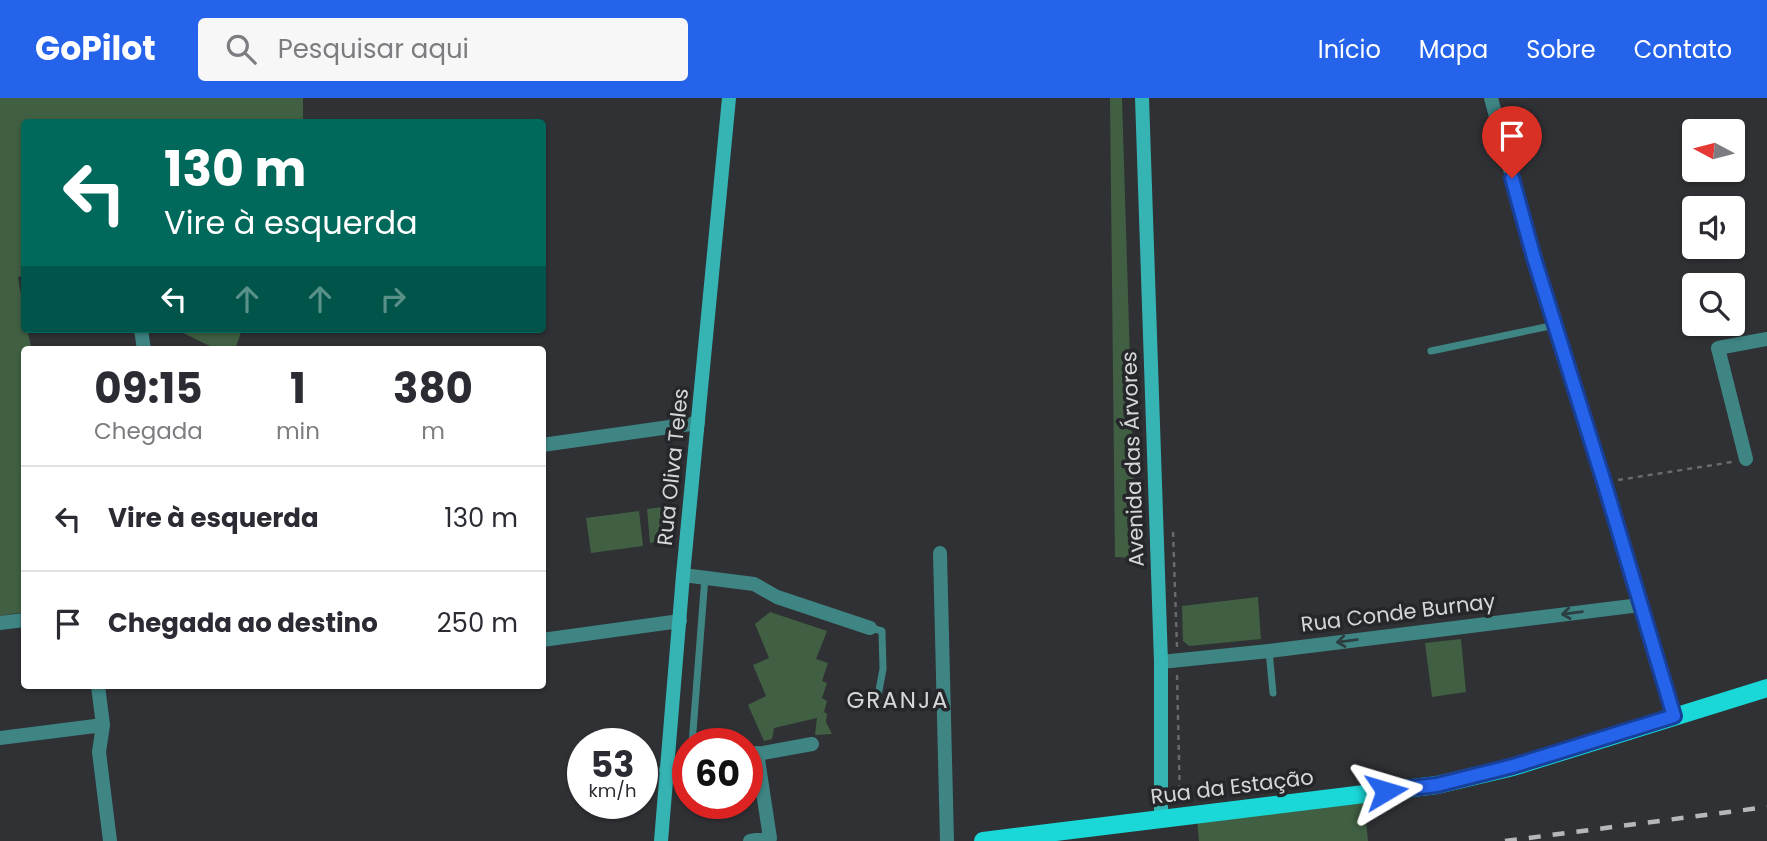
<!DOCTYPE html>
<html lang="pt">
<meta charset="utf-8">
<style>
body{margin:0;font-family:Poppins,sans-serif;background:#f7f7f7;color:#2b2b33;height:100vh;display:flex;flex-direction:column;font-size:26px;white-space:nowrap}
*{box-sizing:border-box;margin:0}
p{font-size:23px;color:#7c7c81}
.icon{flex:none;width:38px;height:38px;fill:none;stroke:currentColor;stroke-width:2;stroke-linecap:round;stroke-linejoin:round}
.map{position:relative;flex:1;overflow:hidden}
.details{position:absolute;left:21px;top:248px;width:525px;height:343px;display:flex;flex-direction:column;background:#fff;border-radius:7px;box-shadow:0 2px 5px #0004}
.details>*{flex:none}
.top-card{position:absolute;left:21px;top:21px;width:525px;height:214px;border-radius:7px;box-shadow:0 2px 5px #0004;background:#00695c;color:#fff;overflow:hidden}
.needle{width:46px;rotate:277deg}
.buttons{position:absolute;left:1682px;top:21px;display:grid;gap:14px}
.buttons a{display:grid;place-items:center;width:63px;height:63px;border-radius:7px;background:#fff;box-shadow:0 2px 5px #0004;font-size:35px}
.speed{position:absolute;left:567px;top:630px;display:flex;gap:14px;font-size:35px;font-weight:700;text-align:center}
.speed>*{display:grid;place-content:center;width:91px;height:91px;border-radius:50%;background:#fff;box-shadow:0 2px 5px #0004;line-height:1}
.speed small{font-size:18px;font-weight:400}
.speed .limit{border:10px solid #d22;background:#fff;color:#111}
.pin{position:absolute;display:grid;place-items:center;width:60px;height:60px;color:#fff;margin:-72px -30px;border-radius:50% 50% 50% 0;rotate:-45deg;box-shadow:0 0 7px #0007}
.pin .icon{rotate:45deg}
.me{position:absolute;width:77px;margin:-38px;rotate:83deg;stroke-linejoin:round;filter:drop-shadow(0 0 5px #0008)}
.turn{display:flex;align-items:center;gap:24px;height:147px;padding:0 28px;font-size:32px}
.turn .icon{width:91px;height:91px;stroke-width:2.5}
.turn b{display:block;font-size:49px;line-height:60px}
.lanes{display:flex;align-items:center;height:66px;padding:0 28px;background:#0003;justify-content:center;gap:35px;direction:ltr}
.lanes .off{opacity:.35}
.eta{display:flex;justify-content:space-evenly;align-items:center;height:119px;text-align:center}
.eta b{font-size:42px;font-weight:700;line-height:49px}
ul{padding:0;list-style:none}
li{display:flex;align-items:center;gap:21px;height:105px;padding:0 28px;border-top:2px solid #e1e1e2}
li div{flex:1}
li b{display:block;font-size:26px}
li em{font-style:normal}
header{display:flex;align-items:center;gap:42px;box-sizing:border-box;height:98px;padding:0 35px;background:#2563eb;color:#fff}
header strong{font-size:33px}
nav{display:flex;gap:38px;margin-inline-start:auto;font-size:24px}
.search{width:490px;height:63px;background:#f7f7f7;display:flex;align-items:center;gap:18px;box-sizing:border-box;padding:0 24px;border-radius:7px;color:#7c7c81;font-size:26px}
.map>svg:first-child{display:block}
.green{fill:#416043}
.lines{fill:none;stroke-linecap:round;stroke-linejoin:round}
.path{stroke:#686a6d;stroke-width:2.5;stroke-dasharray:5 5;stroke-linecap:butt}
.service{stroke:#3e8584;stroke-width:7}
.minor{stroke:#3e8584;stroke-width:14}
.secondary{stroke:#35b4b3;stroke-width:14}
.primary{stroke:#19d8d7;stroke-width:18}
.rail{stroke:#b6b7ba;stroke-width:4.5;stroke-dasharray:12 12;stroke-linecap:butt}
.oneway{stroke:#2c3e41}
.route-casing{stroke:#184099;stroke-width:18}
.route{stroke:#2563eb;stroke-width:12}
.labels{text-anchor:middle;stroke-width:7;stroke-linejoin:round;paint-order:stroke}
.street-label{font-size:21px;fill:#d6d7d9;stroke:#26272b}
.neighbourhood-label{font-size:23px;letter-spacing:2px;fill:#d6d7d9;stroke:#26272b}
</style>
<header>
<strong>GoPilot</strong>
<div class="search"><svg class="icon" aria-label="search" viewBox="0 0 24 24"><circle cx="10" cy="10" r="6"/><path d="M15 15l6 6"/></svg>Pesquisar aqui</div>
<nav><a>Início</a><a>Mapa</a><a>Sobre</a><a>Contato</a></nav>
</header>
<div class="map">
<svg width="1767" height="743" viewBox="0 0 1767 743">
<rect width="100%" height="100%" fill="#2f3135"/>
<!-- green -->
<path class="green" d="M0,0h303v24h-279v153l-6,2 6,36v16h3l5,21h-8v262l-24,4z
M1110,0h12l14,460 -21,-1z
M175,231h67l-7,21h-17z
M670,408l-5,34 -15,3 -3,-34z
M639,413l4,35 -52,7 -5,-35z
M1258,499l3,42 -72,7 -6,-5 -1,-35z
M770,514l57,19 -11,28 12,4 -6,18 5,2 -5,15 5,3 -3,11 3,2 -1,8 6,12 -17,1 2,-17 -43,10 -2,11 -8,2 -16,-36 18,-9 -13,-31 16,-7 -14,-34z
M1461,541l5,53 -34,5 -7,-54z
M1364,703l4,40h-169l-2,-21z"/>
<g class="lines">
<!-- path -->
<path class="path" d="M1618,382l114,-18
M1173,434l4,115
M1177,577l3,126"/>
<!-- service -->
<path class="service" d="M1431,253l124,-26
M871,530l11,3 1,38 -6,32
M1269,553l4,42
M692,646l13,-167"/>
<!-- minor -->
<path class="minor" d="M1491,0l43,160 70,224 70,234
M141,231l3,21
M542,347l156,-22
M1746,361l-28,-111 49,-9
M940,455l7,288
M683,477l71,9 23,13 93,31
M0,525l24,-3
M542,542l138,-19
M1161,564l108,-11 371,-46
M98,588l5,39 -4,27 11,89
M0,640l103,-13
M747,658l65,-12
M666,672l22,-2
M750,743l20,-3 -13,-85"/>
<!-- secondary -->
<path class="secondary" d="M1142,0l19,564v157
M661,743l22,-266 46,-477"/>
<!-- primary -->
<path class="primary" d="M983,743l454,-56 76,-18 254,-79"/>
<!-- rail -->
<path class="rail" d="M1505,743l262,-34"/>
</g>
<!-- one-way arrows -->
<defs><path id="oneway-shaft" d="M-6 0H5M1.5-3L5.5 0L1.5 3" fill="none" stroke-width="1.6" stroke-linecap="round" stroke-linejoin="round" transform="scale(1.75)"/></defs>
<g class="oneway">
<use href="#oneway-shaft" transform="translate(1572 515) rotate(173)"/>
<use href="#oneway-shaft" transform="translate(1347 543) rotate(173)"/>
</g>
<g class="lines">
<!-- route casing -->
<g class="route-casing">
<path id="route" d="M1386,693l51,-6 76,-19 161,-50 -70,-234 -70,-224 -22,-80"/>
</g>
<!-- route -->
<use href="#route" class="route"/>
</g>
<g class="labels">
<!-- street labels -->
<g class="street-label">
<text transform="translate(1133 361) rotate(-92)" y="7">Avenida das Árvores</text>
<text transform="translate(673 369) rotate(-84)" y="7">Rua Oliva Teles</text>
<text transform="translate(1398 515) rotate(-7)" y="7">Rua Conde Burnay</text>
<text transform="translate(1232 689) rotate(-7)" y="7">Rua da Estação</text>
</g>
<!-- neighbourhood labels -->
<g class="neighbourhood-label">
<text x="898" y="610">GRANJA</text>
</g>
</g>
</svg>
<div class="buttons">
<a><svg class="needle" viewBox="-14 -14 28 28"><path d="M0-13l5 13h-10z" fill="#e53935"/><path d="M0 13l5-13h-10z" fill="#7c7c81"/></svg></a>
<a><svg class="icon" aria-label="sound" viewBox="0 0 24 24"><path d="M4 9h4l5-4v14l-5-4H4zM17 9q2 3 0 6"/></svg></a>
<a><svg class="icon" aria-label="search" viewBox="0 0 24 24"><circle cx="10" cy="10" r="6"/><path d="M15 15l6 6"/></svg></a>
</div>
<div class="speed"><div>53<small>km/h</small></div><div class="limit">60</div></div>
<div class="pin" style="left:1512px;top:80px;background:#d93025"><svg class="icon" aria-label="arrive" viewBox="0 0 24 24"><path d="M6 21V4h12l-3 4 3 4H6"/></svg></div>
<svg class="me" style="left:1386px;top:693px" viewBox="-20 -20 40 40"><path d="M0-17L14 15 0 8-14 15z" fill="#2563eb" stroke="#fff" stroke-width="4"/></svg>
<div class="top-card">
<div class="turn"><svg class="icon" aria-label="left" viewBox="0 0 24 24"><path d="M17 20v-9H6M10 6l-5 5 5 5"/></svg><div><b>130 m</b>Vire à esquerda</div></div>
<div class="lanes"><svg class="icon" aria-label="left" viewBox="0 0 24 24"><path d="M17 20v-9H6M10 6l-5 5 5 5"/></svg><svg class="icon off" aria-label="ahead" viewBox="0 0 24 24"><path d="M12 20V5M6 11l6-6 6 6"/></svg><svg class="icon off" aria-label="ahead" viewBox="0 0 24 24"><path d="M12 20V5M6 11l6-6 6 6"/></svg><svg class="icon off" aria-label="right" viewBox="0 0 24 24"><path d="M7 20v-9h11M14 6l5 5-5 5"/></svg></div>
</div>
<section class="details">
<div class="eta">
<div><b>09:15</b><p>Chegada</p></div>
<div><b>1</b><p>min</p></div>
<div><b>380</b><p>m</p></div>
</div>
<ul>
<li><svg class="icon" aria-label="left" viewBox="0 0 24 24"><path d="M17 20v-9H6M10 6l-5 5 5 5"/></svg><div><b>Vire à esquerda</b></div><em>130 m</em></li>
<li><svg class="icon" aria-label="arrive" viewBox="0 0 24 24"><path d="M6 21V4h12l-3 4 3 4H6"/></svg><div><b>Chegada ao destino</b></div><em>250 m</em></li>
</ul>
</section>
</div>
